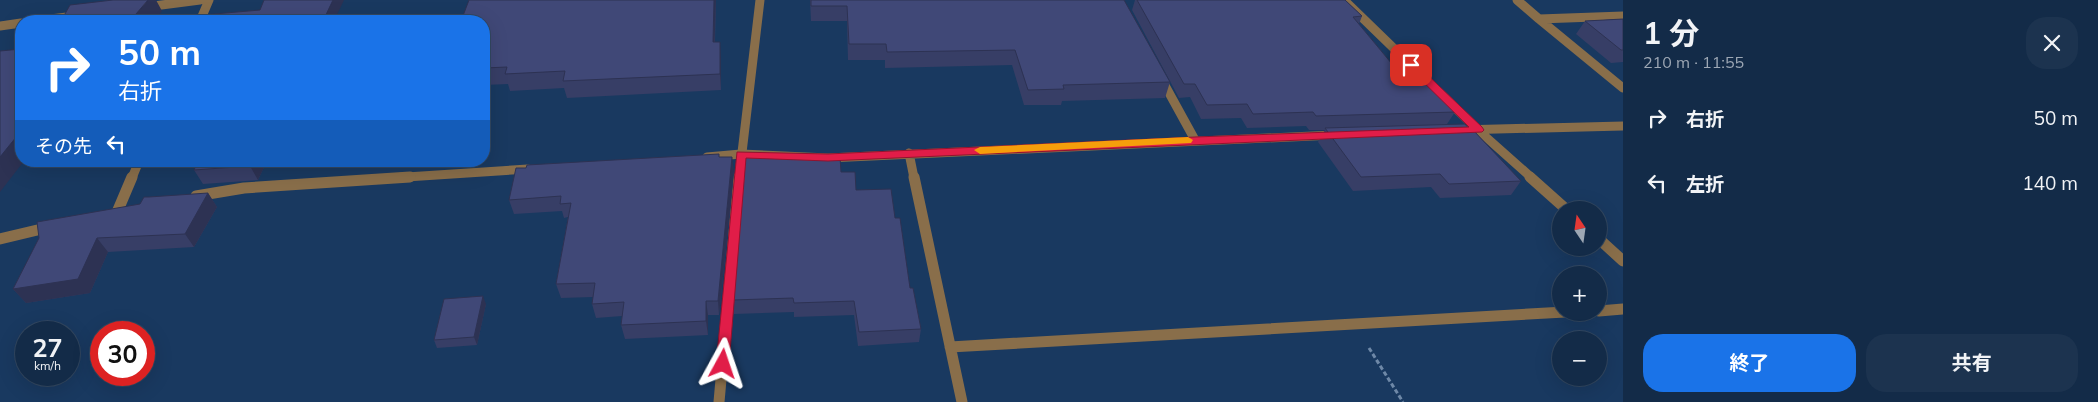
<!DOCTYPE html>
<html lang="ja">
<meta charset="utf-8">
<style>
body{margin:0;font-family:Mulish,"Noto Sans JP",sans-serif;background:#1c334f;color:#f1f3f6;height:100vh;display:flex;flex-direction:column;font-size:19px;white-space:nowrap}
*{box-sizing:border-box;margin:0}
p{font-size:16px;color:#9da7b4}
.icon{flex:none;width:28px;height:28px;fill:none;stroke:currentColor;stroke-width:2;stroke-linecap:round;stroke-linejoin:round}
.map{position:relative;flex:1;overflow:hidden}
.drawer{display:flex;flex-direction:column;background:#132b48;width:475px}
.drawer>*{flex:none}
.banner{position:absolute;left:15px;top:15px;width:475px;height:152px;border-radius:20px;box-shadow:0 5px 20px #0002,0 0 0 1px #324760;background:#1a73e8;color:#fff;overflow:hidden}
.needle{width:32px;rotate:347deg}
.tools{position:absolute;left:1552px;top:201px;display:grid;gap:10px}
.tools a{display:grid;place-items:center;width:55px;height:55px;border-radius:50%;background:#132b48;box-shadow:0 5px 20px #0002,0 0 0 1px #324760;font-size:25px}
.speed{position:absolute;left:15px;top:321px;display:flex;gap:10px;font-size:25px;font-weight:700;text-align:center}
.speed>*{display:grid;place-content:center;width:65px;height:65px;border-radius:50%;background:#132b48;box-shadow:0 5px 20px #0002,0 0 0 1px #324760;line-height:1}
.speed small{font-size:12px;font-weight:400}
.speed .limit{border:8px solid #d22;background:#fff;color:#111}
.pin{position:absolute;display:grid;place-items:center;width:42px;height:42px;color:#fff;margin:-21px;border-radius:10px;box-shadow:0 2px 8px #0006}
.me{position:absolute;width:55px;margin:-28px;rotate:5deg;stroke-linejoin:round;filter:drop-shadow(0 0 4px #0008)}
.turn{display:flex;align-items:center;gap:18px;height:105px;padding:0 20px;font-size:22px}
.turn .icon{width:65px;height:65px;stroke-width:2.5}
.turn b{display:block;font-size:35px;line-height:42px}
.then{display:flex;align-items:center;height:48px;padding:0 20px;background:#0003;gap:10px;font-size:19px}
.round{display:grid;place-items:center;flex:none;width:52px;height:52px;border-radius:20px;background:#1c334f}
.summary{display:flex;align-items:center;justify-content:space-between;height:85px;padding:0 20px}
h1{font-size:30px;font-weight:700;line-height:38px}
.action{display:flex;gap:10px;margin-top:auto;padding:10px 20px}
.action a{flex:1;height:58px;border-radius:20px;background:#1a73e8;color:#fff;font-size:20px;font-weight:700;line-height:58px;text-align:center}
.action a+a{background:#1c334f;color:#f1f3f6}
ul{padding:0;list-style:none}
li{display:flex;align-items:center;gap:15px;height:65px;padding:0 20px}
li div{flex:1}
li b{display:block;font-size:19px}
li em{font-style:normal}
main{display:flex;flex:1;min-height:0}
.map>svg:first-child{display:block}
.lines{fill:none;stroke-linecap:round;stroke-linejoin:round}
.path{stroke:#6e88a7;stroke-width:3;stroke-dasharray:4.5 2.5;stroke-linecap:butt}
.street-far1{stroke:#896e4a;stroke-width:9}
.street{stroke:#896e4a;stroke-width:11}
.wall{fill:#373e66}
.shaded-wall{fill:#2d3253}
.building{fill:#404877;stroke:#2d3253}
.route{fill:#e11d48;stroke:#92132f}
.slow{fill:#f59e0b}
</style>
<main>
<div class="map">
<svg width="1623" height="402" viewBox="0 0 1623 402">
<rect width="100%" height="100%" fill="#193960"/>
<g class="lines">
<!-- path -->
<path class="path" d="M1369,348l34,54"/>
<!-- street-far1 -->
<path class="street-far1" d="M1344,0l134,130 54,48
M1517,0l22,19 84,-3
M146,7l54,-7
M1539,19l84,69
M34,21l41,-5
M200,21l9,-21
M0,26l21,-3
M1162,80l33,60
M1459,130l164,-4
M909,153l5,25
M707,157l34,-3 87,4 506,-23
M132,178l7,-17
M391,178l137,-9
M739,178l21,-178"/>
<!-- street -->
<path class="street" d="M914,177l48,225
M1530,177l37,33
M196,196l48,-8 166,-11
M118,210l14,-33
M0,239l50,-12
M1599,239l24,22
M1599,311l24,-2
M950,347l615,-35
M719,402l20,-225"/>
</g>
<!-- wall -->
<path class="wall" d="M469,0h247l-1,42 6,16v32l-154,8 -3,-10 -54,3 -2,-7 -24,1v-64z
M810,0h314l46,82 -5,16 -103,3 -1,4h-37l-12,-40 -127,3v-8h-37l-1,-39h-36z
M1135,0h210l17,16 -3,8 43,52 53,36 -8,12 74,57 -10,14 -71,3 -9,-11 -78,4 -35,-49 7,-12h-16l-3,-4 -59,2 -6,-10 -40,1 -11,-22 -11,1 -47,-88z
M1623,19v43l-12,1 -35,-29 9,-13z
M720,157l14,14 -15,144h-11v20l-83,4 -4,-14 1,-9 -26,2 -4,-14 1,-7 -32,1 -5,-14 12,-67 -4,1 -2,-7 -48,3 -5,-14z
M267,161l-9,19 -55,4 -9,-14z
M841,172l15,18 39,28 15,70 11,41 -2,13 -61,4 -4,-31 -60,2v-5l-60,2 -1,-14z
M208,193l9,14 -23,40 -86,5 -18,41 -64,10 -13,-14 26,-51z
M486,304l-9,41 -40,3 -3,-8z"/>
<!-- shaded-wall -->
<path class="shaded-wall" d="M148,0h8l6,11 -8,10h-24z
M333,0h11l-10,21h-11z
M714,0h2l-2,58 -1,-16z
M720,42l1,16v32l-1,-16z
M21,131v30h3l-24,31v-35z
M732,157l2,14 -15,144 -1,-14z
M253,161h14l-9,19 -8,-14z
M208,193l9,14 -23,40 -9,-13z
M97,238l11,14 -18,41 -64,10 -13,-14z
M483,296l3,8 -9,41 -3,-8z
M706,301l2,14v20l-2,-14z"/>
<!-- building -->
<path class="building" d="M113,0h35l-18,21h-69l9,-16z
M264,0h69l-10,21h-124l4,-6 57,-5z
M469,0h245l-1,42h7v32l-157,7 2,-10 -60,3 2,-7 -23,1v-47h-23z
M811,0h313l46,82 -107,3 1,4 -36,1 -13,-40 -128,2 -1,-8h-37l-2,-38h-36z
M1137,0h208l17,16 -9,1 49,59 20,-1 33,37 -139,4 -3,-4 -60,2 -6,-10 -40,1 -12,-21h-11z
M1623,19v31h-2l-36,-29z
M21,49v82l-21,26v-106z
M1465,124l6,7h3l47,50 -72,3 -9,-10 -79,3 -36,-49z
M719,154v3h13l-14,144h-12v20l-85,4 3,-23 -32,2 3,-21 -39,1 15,-81 -11,1 1,-8 -52,4 7,-32h10l1,-3z
M745,157h95l1,15h14l1,18 35,-1 4,29h5l10,70h3l8,41 -62,3 -5,-31 -60,2 -1,-5 -60,2z
M198,161h55l-3,5 -56,4z
M208,193l-23,41 -88,4 -19,41 -65,10 26,-51 -2,-16 103,-18 4,-7h5z
M483,296l-9,41 -40,3 10,-41z"/>
<!-- route -->
<path class="route" d="M1411,62l4,1 67,64 2,3 -2,2 -654,29 -82,-3 -17,206 -1,4 -5,1 -5,-1 -2,-4 21,-212 91,2 367,-17 274,-10 -61,-60 -2,-2z"/>
<!-- slow -->
<path class="slow" d="M1188,137l5,3 -2,3 -211,11 -6,-4 6,-3z"/>
</svg>
<div class="tools">
<a><svg class="needle" viewBox="-14 -14 28 28"><path d="M0-13l5 13h-10z" fill="#e53935"/><path d="M0 13l5-13h-10z" fill="#9da7b4"/></svg></a>
<a>+</a>
<a>−</a>
</div>
<div class="speed"><div>27<small>km/h</small></div><div class="limit">30</div></div>
<div class="pin" style="left:1411px;top:65px;background:#d93025"><svg class="icon" aria-label="arrive" viewBox="0 0 24 24"><path d="M6 21V4h12l-3 4 3 4H6"/></svg></div>
<svg class="me" style="left:723px;top:364px" viewBox="-20 -20 40 40"><path d="M0-17L14 15 0 8-14 15z" fill="#e11d48" stroke="#fff" stroke-width="4"/></svg>
<div class="banner">
<div class="turn"><svg class="icon" aria-label="right" viewBox="0 0 24 24"><path d="M7 20v-9h11M14 6l5 5-5 5"/></svg><div><b>50 m</b>右折</div></div>
<div class="then">その先<svg class="icon" aria-label="left" viewBox="0 0 24 24"><path d="M17 20v-9H6M10 6l-5 5 5 5"/></svg></div>
</div>
</div>
<section class="drawer">
<div class="summary"><div><h1>1 分</h1><p>210 m · 11:55</p></div><a class="round"><svg class="icon" aria-label="close" viewBox="0 0 24 24"><path d="M6 6l12 12M18 6L6 18"/></svg></a></div>
<ul>
<li><svg class="icon" aria-label="right" viewBox="0 0 24 24"><path d="M7 20v-9h11M14 6l5 5-5 5"/></svg><div><b>右折</b></div><em>50 m</em></li>
<li><svg class="icon" aria-label="left" viewBox="0 0 24 24"><path d="M17 20v-9H6M10 6l-5 5 5 5"/></svg><div><b>左折</b></div><em>140 m</em></li>
</ul>
<div class="action"><a>終了</a><a>共有</a></div>
</section>
</main>
